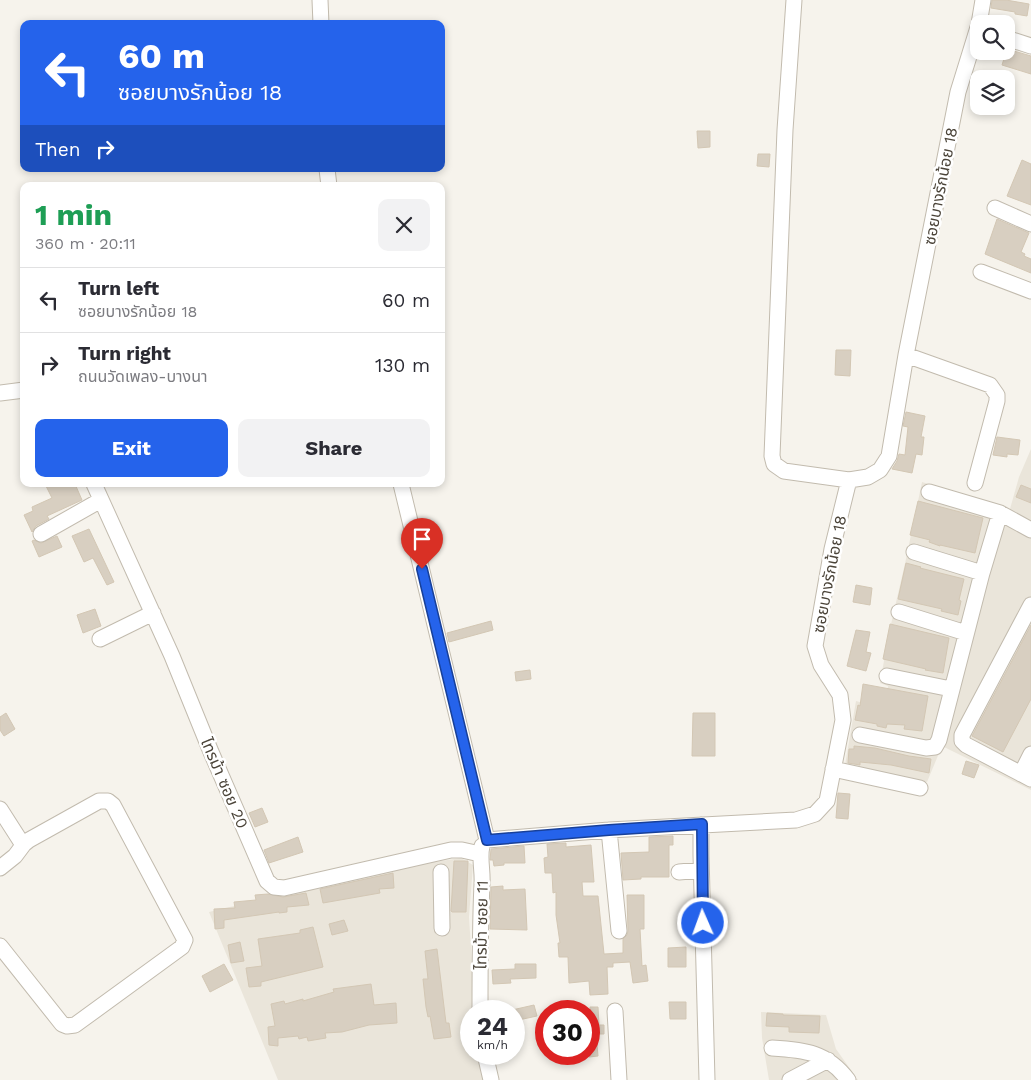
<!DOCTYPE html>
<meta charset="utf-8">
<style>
body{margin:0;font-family:"Work Sans","Noto Sans Thai",sans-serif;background:#f2f2f3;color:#2b2b33;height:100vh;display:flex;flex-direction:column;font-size:19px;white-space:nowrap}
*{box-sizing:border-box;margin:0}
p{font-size:16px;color:#7c7c81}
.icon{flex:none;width:28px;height:28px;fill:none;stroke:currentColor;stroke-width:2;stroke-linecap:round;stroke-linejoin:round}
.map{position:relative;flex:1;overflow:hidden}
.drawer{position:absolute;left:20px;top:182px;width:425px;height:305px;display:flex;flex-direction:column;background:#fff;border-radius:10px;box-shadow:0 2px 8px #0003}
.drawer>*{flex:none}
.banner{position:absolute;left:20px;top:20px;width:425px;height:152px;border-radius:10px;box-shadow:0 2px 8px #0003;background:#2563eb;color:#fff;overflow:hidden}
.tools{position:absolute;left:970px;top:15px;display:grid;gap:10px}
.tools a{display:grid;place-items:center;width:45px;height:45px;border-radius:10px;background:#fff;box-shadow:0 2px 8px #0003;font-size:25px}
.speed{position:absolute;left:460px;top:1000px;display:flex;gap:10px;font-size:25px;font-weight:700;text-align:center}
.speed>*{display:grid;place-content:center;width:65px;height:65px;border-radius:50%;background:#fff;box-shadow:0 2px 8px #0003;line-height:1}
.speed small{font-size:12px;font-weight:400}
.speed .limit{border:8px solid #d22;background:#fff;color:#111}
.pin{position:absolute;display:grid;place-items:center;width:42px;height:42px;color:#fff;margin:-51px -21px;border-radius:50% 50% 50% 0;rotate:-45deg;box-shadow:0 0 5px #0007}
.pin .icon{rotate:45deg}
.me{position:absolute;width:55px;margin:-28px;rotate:358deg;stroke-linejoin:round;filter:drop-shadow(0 0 4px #0008)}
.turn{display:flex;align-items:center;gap:18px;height:105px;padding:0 15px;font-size:22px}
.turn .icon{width:65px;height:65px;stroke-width:2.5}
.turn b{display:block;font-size:35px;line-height:42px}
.then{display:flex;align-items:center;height:48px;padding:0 15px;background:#0003;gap:10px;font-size:19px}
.round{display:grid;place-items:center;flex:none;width:52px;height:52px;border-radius:10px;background:#f2f2f3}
.summary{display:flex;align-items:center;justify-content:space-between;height:85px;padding:0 15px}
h1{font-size:30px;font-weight:700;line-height:38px;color:#1e9e55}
.primary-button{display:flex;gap:10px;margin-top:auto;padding:10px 15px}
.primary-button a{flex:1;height:58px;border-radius:10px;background:#2563eb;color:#fff;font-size:20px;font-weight:700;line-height:58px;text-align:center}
.primary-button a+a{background:#f2f2f3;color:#2b2b33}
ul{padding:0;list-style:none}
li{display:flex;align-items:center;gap:15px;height:65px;padding:0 15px;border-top:1px solid #e1e1e2}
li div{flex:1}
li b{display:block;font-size:19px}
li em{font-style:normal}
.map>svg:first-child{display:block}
.residential{fill:#eae5da}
.building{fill:#d8cfc1;stroke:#d3c7b4}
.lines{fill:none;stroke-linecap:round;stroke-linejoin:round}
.minor-casing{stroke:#c2bbae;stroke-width:17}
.minor{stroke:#fff;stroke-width:15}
.route-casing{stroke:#184099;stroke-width:12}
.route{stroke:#2563eb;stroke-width:9}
.labels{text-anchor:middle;stroke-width:5;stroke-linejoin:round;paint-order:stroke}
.street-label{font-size:16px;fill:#4b4439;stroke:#fff}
</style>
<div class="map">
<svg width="1031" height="1080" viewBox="0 0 1031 1080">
<rect width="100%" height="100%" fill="#f6f3ec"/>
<!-- residential -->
<path class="residential" d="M1031,449v341l-89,-44 -15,36 -82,-17 11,-64 29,8 3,-23 -8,-3 9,-50 17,-74 16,-77 88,27 9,-32z
M461,858l12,7 -4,52 6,94h-4v43h6l6,26h-205l-69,-168 185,-44z
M761,1012l65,3 10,34 22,31h-89l-7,-42z"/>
<!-- building -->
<path class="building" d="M992,0h14l23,4 -2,12 -12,-2v-2l-24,-4z
M1007,49l24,7v18l-29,-9z
M697,131h13v16l-12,1z
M758,154h12l-1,13 -12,-1z
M1022,160l9,4v41l-24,-9z
M997,219l32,14 -8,19 4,2 -1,2 7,3v14l-46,-19z
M836,350h15l-1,26 -15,-1z
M906,412l19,4 -4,21h3l-2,18 -6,-1 -4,19 -20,-4 5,-8 2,-7 6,1 3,-28 -5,-1z
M997,437l23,3 -2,15 -11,-1v3l-14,-2z
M45,484h30l7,16 -35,16 2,3 -13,7 -4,6 -8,-17 9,-4 -1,-4 20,-9z
M1021,485l10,4v14l-15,-6z
M918,501l65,17 -8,35 -35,-8v1l-11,-4 1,-2 -20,-5z
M89,529l25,53 -7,3 -14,-27 -9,4 -12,-26z
M57,536l5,11 -23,10 -7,-16 2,-1 7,3z
M906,563l15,4 -1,1 44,11 -5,21 2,1 -3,14 -17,-4 1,-2 -44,-10z
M856,585l16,3 -2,17 -17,-3z
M95,609l6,17 -18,7 -6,-18z
M491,621l2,9 -44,12 -2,-9z
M890,624l59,14 -6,35 -18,-3 1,-1 -43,-10z
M1031,625v74l-28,53 -31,-16z
M856,630l14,2 -4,20 5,1 -5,18 -19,-5z
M530,670l1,9 -15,2 -1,-9z
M863,684l65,12 -6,35 -18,-2 1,-4 -18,-1 -1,4 -9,-2v-2l-22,-4 3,-15 2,1z
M6,713l9,16 -11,7 -4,-6v-13z
M693,713h22v43h-23z
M854,746l21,2 34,8 22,3 -2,14 -38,-8 -31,-3v3l-12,-2 1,-14h5z
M966,761l13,4 -5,13 -12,-4z
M838,793l12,1 -2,25 -12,-1z
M262,808l6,14 -13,5 -6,-14z
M673,836v9h-4v32h-28v2l-18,1 -2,-27 28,-1v-15z
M298,837l5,15 -34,11 -5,-13z
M566,843v4l25,-2 3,37h-12l1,14h15l6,58 19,-1v-14l4,-4 1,-4 -1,-36h17v34h-4l2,37 4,-1 2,16 -15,2 -3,-21 -17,1v4h-6l1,27 -18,1 -1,-14 -20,2 -1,-26h-9l-1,-14h2l-4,-28v-23l-3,1 -1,-20h-7l-1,-15 4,-1 -1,-13z
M524,846l1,17h-21v2l-10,1 -1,-6h-3l1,-11z
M454,861h14l-2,51h-14l-1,-1z
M393,873l1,15 -15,1 1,4 -57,10 -3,-14z
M503,886v4l22,-1 2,41 -37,-1 1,-42z
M306,893l3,12 -22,2v5l-8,1v-1l-55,8v8l-9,1 -1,-20 21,-1 -1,-6 22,-2 -1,-5 13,-1 15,3z
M344,920l4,11 -16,4 -3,-11z
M313,927l10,40 -62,15v4l-12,1 -3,-19 16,-2 -4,-27 42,-6v-3z
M240,942l4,19 -13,2 -3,-18z
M686,947v20h-18v-19z
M437,949l9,74h3l2,14 -17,2 -4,-23 -2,1 -2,-10 -3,-28h5l-3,-28z
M224,964l9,16 -23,12 -8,-16z
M515,964h21v14l-26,1 1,4 -18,1 -1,-14 23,-1z
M371,984l3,21 22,-2 1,20 -28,2 -27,7 -17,1 1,5 -18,3 -1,-4 -8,2 -1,-3 -20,2v8l-9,-1 -1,-18 7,-1 -4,-22 13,-3 1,3 18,-5v2l31,-9 -1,-3z
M669,1002h17v17h-16z
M534,1005l3,11 -23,5v-10l-2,-1z
M590,1007h8l1,18h5v9h-8l2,22 -9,1v-32h2z
M767,1013l16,1v1l37,1 -1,17 -30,-1v-5l-23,-1z"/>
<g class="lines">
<!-- minor casing -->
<g class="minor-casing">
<path id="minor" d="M320,0l1,24
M794,0l-9,130 -13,326 2,8 10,7 65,9 19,-3 12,-7 9,-14 17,-101 52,-263 21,-68
M979,24l4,-24
M1006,38l25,8
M327,169l2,17
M995,208l36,16
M981,272l50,19
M906,355l84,30 7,10v6l-22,82
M0,393l24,-3
M94,484l78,172 39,96 56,129 7,6 10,1 167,-38h11l18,4
M401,484l86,356
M929,492l71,21 31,17
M41,534l60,-34
M914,552l68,21
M1031,605l-69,130v6l4,4 65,34
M899,612l67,21
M100,639l53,-26
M887,676l64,13
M860,735l66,13 9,-1 4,-7 43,-167 18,-60
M833,769l87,19
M1021,774l10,-20
M0,809l23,36
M701,825v30l6,225
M609,830l10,101
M487,840l122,-10 187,-10 19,-6 12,-13 16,-81 -3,-25 -19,-30 -6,-19 17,-97 17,-69
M0,868l15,-12 9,-12 5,-4 70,-39h9l5,4 72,135 -3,7 -107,78 -8,1 -5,-2 -62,-78
M441,872l1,56
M679,872l22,-2
M480,1011c0,-42 0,-85 2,-127 1,-13 -3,-26 0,-38
M615,1011l4,69
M772,1048c33,2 55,4 76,32
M485,1054l6,26
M790,1080l38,-20"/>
</g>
<!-- minor -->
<use href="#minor" class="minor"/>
</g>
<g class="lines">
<!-- route casing -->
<g class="route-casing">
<path id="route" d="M422,569l65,271 122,-10 93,-6 1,99"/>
</g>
<!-- route -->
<use href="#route" class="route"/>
</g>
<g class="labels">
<!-- street labels -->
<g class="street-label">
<text transform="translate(940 186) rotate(-79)" y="6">ซอยบางรักน้อย 18</text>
<text transform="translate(829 574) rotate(-79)" y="6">ซอยบางรักน้อย 18</text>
<text transform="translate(225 783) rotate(67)" y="6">ไทรม้า ซอย 20</text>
<text transform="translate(481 925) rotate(-89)" y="6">ไทรม้า ซอย 11</text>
</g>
</g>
</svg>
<div class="tools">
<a><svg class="icon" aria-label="search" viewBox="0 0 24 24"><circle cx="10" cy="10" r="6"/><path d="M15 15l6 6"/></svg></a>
<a><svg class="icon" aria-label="layers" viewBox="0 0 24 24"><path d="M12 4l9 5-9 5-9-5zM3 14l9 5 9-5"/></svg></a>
</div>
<div class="speed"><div>24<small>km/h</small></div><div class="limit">30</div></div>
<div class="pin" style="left:422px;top:569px;background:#d93025"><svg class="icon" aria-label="arrive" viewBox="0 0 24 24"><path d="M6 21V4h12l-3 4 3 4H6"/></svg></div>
<svg class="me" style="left:703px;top:923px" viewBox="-20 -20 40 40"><circle r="17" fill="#2563eb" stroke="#fff" stroke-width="3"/><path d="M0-11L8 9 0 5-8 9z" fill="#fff"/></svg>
<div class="banner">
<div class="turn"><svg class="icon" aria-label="left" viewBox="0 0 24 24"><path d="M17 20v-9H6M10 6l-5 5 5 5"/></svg><div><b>60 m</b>ซอยบางรักน้อย 18</div></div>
<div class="then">Then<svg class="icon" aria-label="right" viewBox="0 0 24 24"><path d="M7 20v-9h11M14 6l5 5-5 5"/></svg></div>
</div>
<section class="drawer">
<div class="summary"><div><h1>1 min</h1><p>360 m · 20:11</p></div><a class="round"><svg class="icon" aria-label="close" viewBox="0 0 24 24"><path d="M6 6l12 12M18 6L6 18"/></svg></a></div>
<ul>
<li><svg class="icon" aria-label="left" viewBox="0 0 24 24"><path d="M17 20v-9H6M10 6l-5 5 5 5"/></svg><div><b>Turn left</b><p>ซอยบางรักน้อย 18</p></div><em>60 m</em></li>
<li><svg class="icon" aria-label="right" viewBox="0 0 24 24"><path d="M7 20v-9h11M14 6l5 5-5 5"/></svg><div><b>Turn right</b><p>ถนนวัดเพลง-บางนา</p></div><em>130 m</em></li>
</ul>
<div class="primary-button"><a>Exit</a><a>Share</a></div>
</section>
</div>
